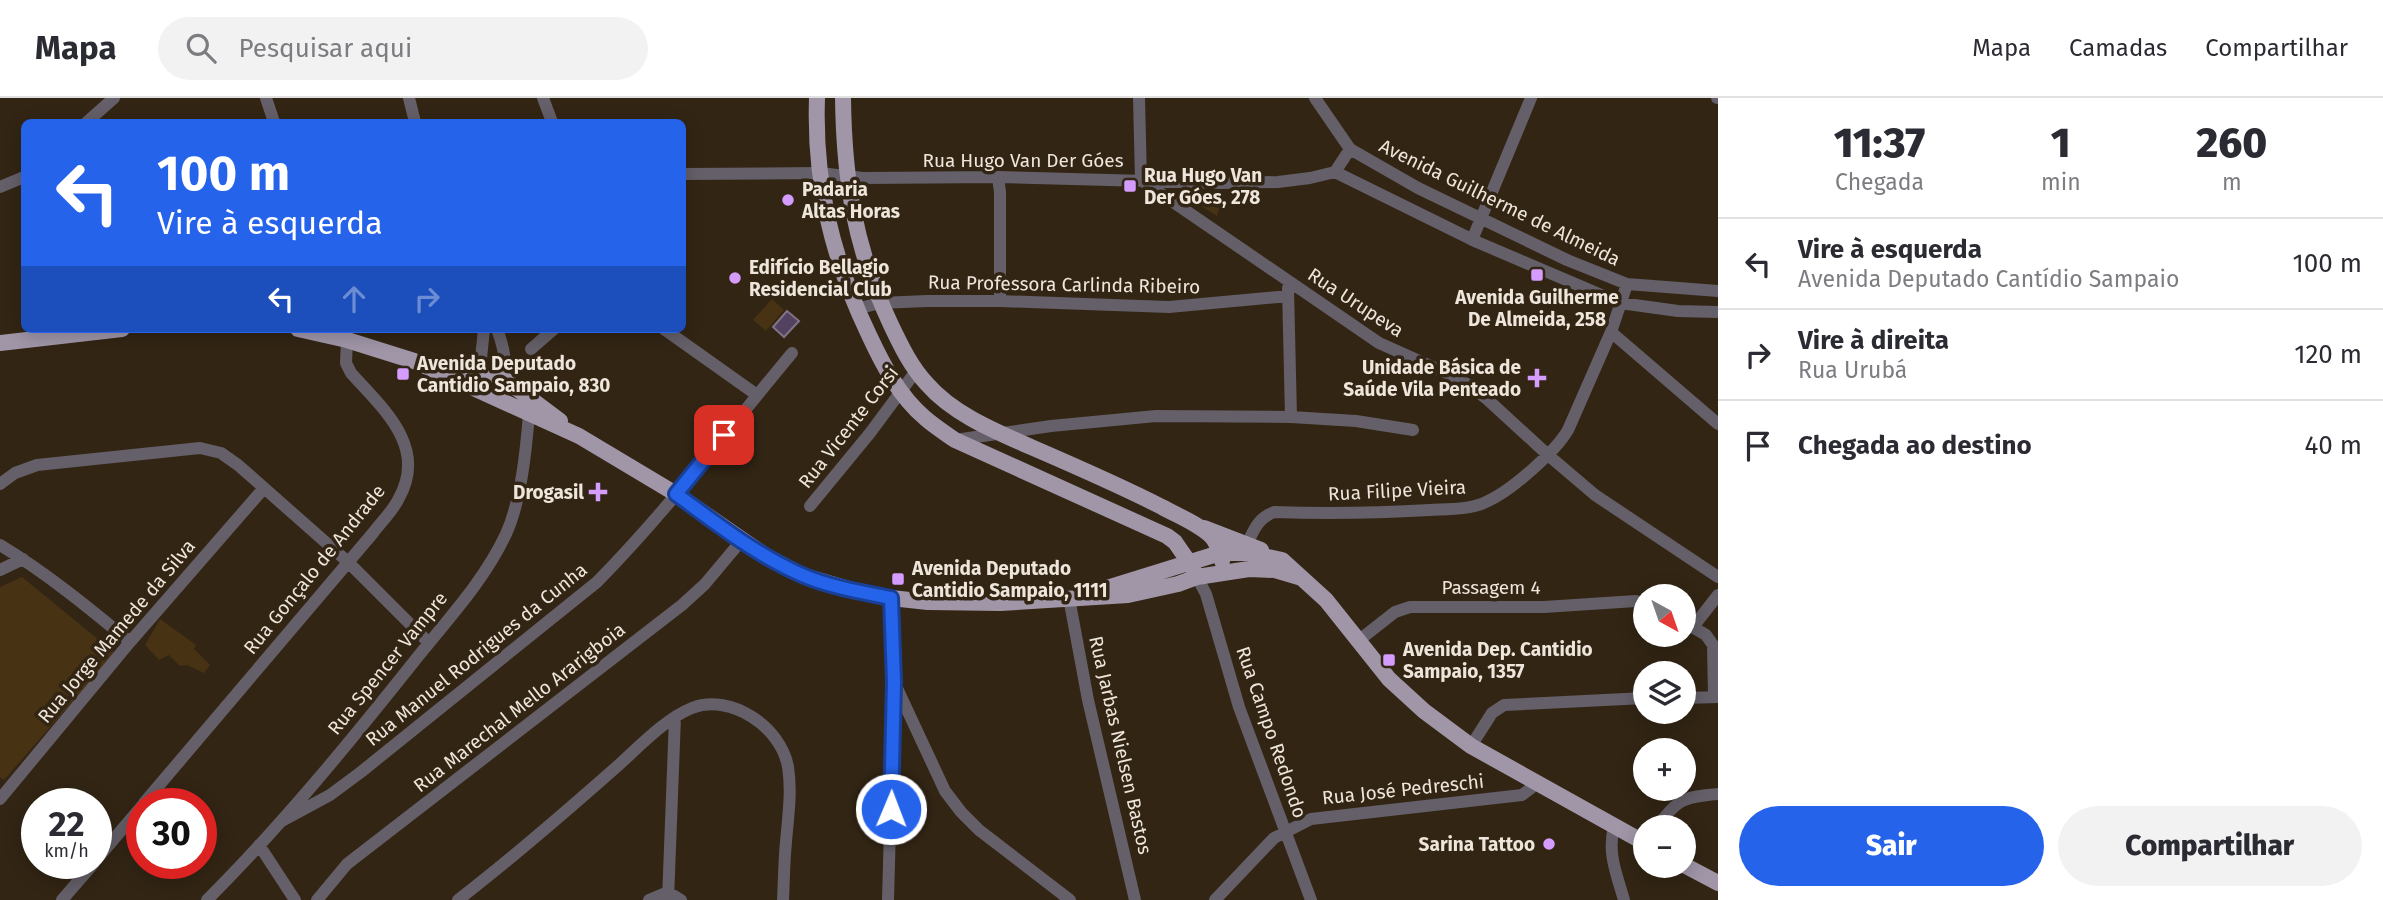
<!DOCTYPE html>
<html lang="pt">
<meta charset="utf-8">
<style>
body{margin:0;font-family:"Fira Sans",sans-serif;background:#f2f2f3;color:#2b2b33;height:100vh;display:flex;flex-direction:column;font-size:26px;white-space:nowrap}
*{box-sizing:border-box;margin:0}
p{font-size:23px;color:#7c7c81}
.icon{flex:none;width:38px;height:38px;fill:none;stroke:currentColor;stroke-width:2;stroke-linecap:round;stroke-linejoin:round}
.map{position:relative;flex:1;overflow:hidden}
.sheet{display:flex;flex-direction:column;background:#fff;width:665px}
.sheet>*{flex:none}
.guide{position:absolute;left:21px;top:21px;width:665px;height:214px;border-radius:10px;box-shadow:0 4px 18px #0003;background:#2563eb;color:#fff;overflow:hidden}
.needle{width:46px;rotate:140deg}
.buttons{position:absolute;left:1633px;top:486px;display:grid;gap:14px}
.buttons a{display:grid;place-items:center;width:63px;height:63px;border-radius:50%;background:#fff;box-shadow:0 4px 18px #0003;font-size:35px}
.speed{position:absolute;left:21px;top:690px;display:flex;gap:14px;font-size:35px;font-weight:700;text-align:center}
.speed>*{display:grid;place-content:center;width:91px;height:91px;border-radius:50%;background:#fff;box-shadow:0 4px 18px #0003;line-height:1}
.speed small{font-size:18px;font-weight:400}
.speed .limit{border:10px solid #d22;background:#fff;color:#111}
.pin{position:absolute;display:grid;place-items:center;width:60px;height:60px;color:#fff;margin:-30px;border-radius:14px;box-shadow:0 4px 10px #0006}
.me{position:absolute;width:77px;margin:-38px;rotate:1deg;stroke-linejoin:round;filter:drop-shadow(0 0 5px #0008)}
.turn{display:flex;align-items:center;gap:24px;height:147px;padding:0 21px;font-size:32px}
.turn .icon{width:91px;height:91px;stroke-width:2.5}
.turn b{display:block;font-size:49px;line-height:60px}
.lanes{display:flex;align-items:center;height:66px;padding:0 21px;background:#0003;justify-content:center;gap:35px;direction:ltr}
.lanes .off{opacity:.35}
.eta{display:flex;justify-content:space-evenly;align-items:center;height:119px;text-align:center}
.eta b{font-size:42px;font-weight:800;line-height:49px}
.action{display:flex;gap:14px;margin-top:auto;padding:14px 21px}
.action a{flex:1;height:80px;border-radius:42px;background:#2563eb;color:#fff;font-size:28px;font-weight:800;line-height:80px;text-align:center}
.action a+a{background:#f2f2f3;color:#2b2b33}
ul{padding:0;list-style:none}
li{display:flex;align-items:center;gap:21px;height:91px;padding:0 21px;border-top:2px solid #e1e1e2}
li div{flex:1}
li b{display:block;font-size:26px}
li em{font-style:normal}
header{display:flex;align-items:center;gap:42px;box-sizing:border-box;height:98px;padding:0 35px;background:#fff;border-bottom:2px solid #e1e1e2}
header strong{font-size:33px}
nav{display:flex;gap:38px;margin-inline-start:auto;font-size:24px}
.search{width:490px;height:63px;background:#f2f2f3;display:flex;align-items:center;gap:18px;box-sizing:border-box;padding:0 24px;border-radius:38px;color:#7c7c81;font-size:26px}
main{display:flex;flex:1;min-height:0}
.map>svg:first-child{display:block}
.green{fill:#483214}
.water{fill:#534160;stroke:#827285;stroke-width:2}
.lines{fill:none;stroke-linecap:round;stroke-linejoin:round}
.minor{stroke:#645f68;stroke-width:12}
.major{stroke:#a096a8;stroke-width:16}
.route-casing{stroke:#184099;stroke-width:18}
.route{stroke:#2563eb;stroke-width:12}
.poi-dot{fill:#d49cfc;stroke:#322514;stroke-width:2.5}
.labels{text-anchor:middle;stroke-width:7;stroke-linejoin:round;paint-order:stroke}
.street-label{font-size:19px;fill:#eee5db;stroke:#322514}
.poi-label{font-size:19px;font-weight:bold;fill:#eee5db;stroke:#322514;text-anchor:start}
</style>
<header>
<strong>Mapa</strong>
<div class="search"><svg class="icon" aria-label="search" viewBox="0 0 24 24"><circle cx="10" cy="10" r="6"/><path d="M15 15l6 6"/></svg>Pesquisar aqui</div>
<nav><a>Mapa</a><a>Camadas</a><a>Compartilhar</a></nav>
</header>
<main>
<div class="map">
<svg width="1718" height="802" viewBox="0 0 1718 802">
<rect width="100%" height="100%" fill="#322514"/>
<!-- green -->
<path class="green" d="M1187,94h36l-6,24 -34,-22z
M772,201l12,11 -18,21 -13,-11z
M22,479l93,76 -111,127 -4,-3v-190z
M160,521l36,26 -2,4 16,16 -6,8 -17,-8 -7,1 -11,-11 -10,5 -14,-15z"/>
<!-- water -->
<path class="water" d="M787,213l12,10 -15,16 -11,-10z"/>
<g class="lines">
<!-- minor -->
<path class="minor" d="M266,0l8,24
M409,0l6,24
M543,0l9,24
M1139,0l2,82 238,163 65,29 23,12 20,15 61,56 47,40 123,82
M1315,0l35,51 68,39 149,72 60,24 91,7
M1717,0h1
M87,24l27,-24
M1335,74l142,70 143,61 58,8 40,1
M682,76l138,-1 43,5 135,-1 221,6 59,-1 32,-4 25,-6 15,-23
M998,79l2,15v109
M0,89l24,-10
M1472,142l59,-142
M1288,190l3,129
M856,211l24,-6 47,-2h73l169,6 119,-11
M664,231l93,66
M1611,234l107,92
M531,251l23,-20
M482,295l-3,-15 5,-49
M494,300c16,-23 12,-45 3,-69
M955,342l96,-14 105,-10 135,1 65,4 57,9
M0,386l15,-11 22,-8 163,-17 21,5 17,12 110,97 81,81
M810,408l60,-73 46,-62
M1247,446c7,-14 11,-26 27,-32 52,2 104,1 156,-2 19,-1 41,0 58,-9 24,-11 67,-49 80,-71l43,-98 16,-48
M0,447c46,28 88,62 130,97
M0,472l23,-11
M1197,479l9,17 33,113 72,193
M1069,500l19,102 47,200
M1684,524l22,13 7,10 1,52
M1693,529l25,-32
M1358,543l37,-29 15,-5h134l92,-6 9,2
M896,588l49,105 16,21 18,18 91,70
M1684,600l34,-1
M1471,648l21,-33 12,-8 141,-7
M0,701l130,-157 134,-154
M144,705l229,-270c8,-11 20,-22 26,-35 29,-52 -17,-90 -48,-125l-5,-10 1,-23
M280,724l50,-27 31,-23 236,-190c70,-71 131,-152 195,-229
M1614,729c-7,26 3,48 10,73
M1657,730c19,-29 27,-31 61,-34
M259,747l36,55
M96,762l46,-54
M62,802l32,-37
M207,802c75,-75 143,-158 209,-241 32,-40 68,-78 90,-125 15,-33 20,-83 23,-120
M317,802l30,-36 335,-259 23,-21 36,-43
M458,802c53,-41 104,-85 155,-130 22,-19 51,-51 79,-62 39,-15 89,19 96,59 4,25 0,50 -2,75 -2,19 -2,39 -3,58
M649,802l19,-8 13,8
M668,802l7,-183
M888,802l6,-218 -3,-84
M1215,802l59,-62 37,-19 211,-24 17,-13"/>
<!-- major -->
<path class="major" d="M817,0c-3,85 15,160 52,237 14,30 30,61 56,83 9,8 20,15 30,22l212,96 8,6 18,26
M843,0c1,83 12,151 48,227 10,21 20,42 36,59 26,30 68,47 104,63 44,19 88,38 131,60 16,9 37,17 50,30 6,7 8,16 10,24
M298,231l49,11 67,21 165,75 97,58 90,62 38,20 48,14 39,8 37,4 72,1 128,-8 50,-11 19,-7 52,-8 26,1 27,8
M0,245l122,-14
M434,266l45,7 25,8 56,42
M1204,430l57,22
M1104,491l116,-36h28l34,7 44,40 63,79 35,32 47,35 174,97
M1684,767l34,18"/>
</g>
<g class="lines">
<!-- route casing -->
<g class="route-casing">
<path id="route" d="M724,337l-48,59c40,29 80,61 126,81 28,12 59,17 89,23l3,84 -3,127"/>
</g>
<!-- route -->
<use href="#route" class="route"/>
</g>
<!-- markers -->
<g class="poi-dot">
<rect x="1123" y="81" width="14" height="14" rx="3.5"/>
<circle cx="788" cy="102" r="7"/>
<rect x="1530" y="170" width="14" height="14" rx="3.5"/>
<circle cx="735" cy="180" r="7"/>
<rect x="396" y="269" width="14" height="14" rx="3.5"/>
<path d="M1533.5 269.5h7v7h7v7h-7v7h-7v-7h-7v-7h7z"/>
<path d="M594.5 383.5h7v7h7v7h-7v7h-7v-7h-7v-7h7z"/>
<rect x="891" y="474" width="14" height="14" rx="3.5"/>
<rect x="1382" y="555" width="14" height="14" rx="3.5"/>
<circle cx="1549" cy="746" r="7"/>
</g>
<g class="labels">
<!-- street labels -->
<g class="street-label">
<text x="1023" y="69">Rua Hugo Van Der Góes</text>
<text transform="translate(1500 104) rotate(26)" y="7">Avenida Guilherme de Almeida</text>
<text transform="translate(1064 186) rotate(1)" y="7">Rua Professora Carlinda Ribeiro</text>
<text transform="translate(1356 204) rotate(33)" y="7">Rua Urupeva</text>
<text transform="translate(848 329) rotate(-52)" y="7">Rua Vicente Corsi</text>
<text transform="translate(1397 392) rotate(-3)" y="7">Rua Filipe Vieira</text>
<text transform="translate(314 471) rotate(-51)" y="7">Rua Gonçalo de Andrade</text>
<text x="1491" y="496">Passagem 4</text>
<text transform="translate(116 533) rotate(-50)" y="7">Rua Jorge Mamede da Silva</text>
<text transform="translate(476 556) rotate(-39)" y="7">Rua Manuel Rodrigues da Cunha</text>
<text transform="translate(387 565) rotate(-51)" y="7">Rua Spencer Vampre</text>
<text transform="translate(519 609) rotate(-38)" y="7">Rua Marechal Mello Ararigboia</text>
<text transform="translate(1272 634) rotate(71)" y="7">Rua Campo Redondo</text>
<text transform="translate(1121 647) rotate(77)" y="7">Rua Jarbas Nielsen Bastos</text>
<text transform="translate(1403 691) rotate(-6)" y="7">Rua José Pedreschi</text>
</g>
<!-- poi labels -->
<g class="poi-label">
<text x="1144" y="84">Rua Hugo Van<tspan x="1144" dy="22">Der Góes, 278</tspan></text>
<text x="802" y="98">Padaria<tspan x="802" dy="22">Altas Horas</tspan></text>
<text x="749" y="176">Edifício Bellagio<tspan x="749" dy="22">Residencial Club</tspan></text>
<text x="1537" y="206" text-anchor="middle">Avenida Guilherme<tspan x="1537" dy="22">De Almeida, 258</tspan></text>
<text x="417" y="272">Avenida Deputado<tspan x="417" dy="22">Cantidio Sampaio, 830</tspan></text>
<text x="1521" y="276" text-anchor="end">Unidade Básica de<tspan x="1521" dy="22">Saúde Vila Penteado</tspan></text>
<text x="584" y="401" text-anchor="end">Drogasil</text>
<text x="912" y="477">Avenida Deputado<tspan x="912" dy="22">Cantidio Sampaio, 1111</tspan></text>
<text x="1403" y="558">Avenida Dep. Cantidio<tspan x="1403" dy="22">Sampaio, 1357</tspan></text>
<text x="1535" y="753" text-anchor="end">Sarina Tattoo</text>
</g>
</g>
</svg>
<div class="buttons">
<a><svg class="needle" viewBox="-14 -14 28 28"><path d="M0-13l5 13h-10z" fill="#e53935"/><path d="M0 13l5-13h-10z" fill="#7c7c81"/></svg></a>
<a><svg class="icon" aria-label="layers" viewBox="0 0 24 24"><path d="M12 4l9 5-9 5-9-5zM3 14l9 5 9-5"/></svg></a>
<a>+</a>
<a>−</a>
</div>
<div class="speed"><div>22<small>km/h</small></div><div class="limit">30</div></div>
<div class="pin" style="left:724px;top:337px;background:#d93025"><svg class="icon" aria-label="arrive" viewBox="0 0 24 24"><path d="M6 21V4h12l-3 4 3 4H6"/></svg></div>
<svg class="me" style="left:891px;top:711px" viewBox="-20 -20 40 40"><circle r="17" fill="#2563eb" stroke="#fff" stroke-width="3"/><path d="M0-11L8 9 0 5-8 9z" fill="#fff"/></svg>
<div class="guide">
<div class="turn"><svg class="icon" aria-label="left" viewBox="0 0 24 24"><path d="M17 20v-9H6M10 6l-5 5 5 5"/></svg><div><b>100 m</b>Vire à esquerda</div></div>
<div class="lanes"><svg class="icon" aria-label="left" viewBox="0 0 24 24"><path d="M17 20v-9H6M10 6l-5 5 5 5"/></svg><svg class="icon off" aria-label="ahead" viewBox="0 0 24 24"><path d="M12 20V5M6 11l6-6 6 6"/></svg><svg class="icon off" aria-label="right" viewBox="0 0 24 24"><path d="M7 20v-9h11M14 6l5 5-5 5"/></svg></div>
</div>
</div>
<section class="sheet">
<div class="eta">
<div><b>11:37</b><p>Chegada</p></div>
<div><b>1</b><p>min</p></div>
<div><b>260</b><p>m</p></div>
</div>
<ul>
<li><svg class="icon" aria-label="left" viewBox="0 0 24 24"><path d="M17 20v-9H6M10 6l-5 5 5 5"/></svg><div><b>Vire à esquerda</b><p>Avenida Deputado Cantídio Sampaio</p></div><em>100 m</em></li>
<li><svg class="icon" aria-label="right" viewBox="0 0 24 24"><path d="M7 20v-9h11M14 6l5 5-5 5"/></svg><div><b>Vire à direita</b><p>Rua Urubá</p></div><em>120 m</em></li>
<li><svg class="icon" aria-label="arrive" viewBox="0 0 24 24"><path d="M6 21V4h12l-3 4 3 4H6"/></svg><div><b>Chegada ao destino</b></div><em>40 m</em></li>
</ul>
<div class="action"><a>Sair</a><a>Compartilhar</a></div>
</section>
</main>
